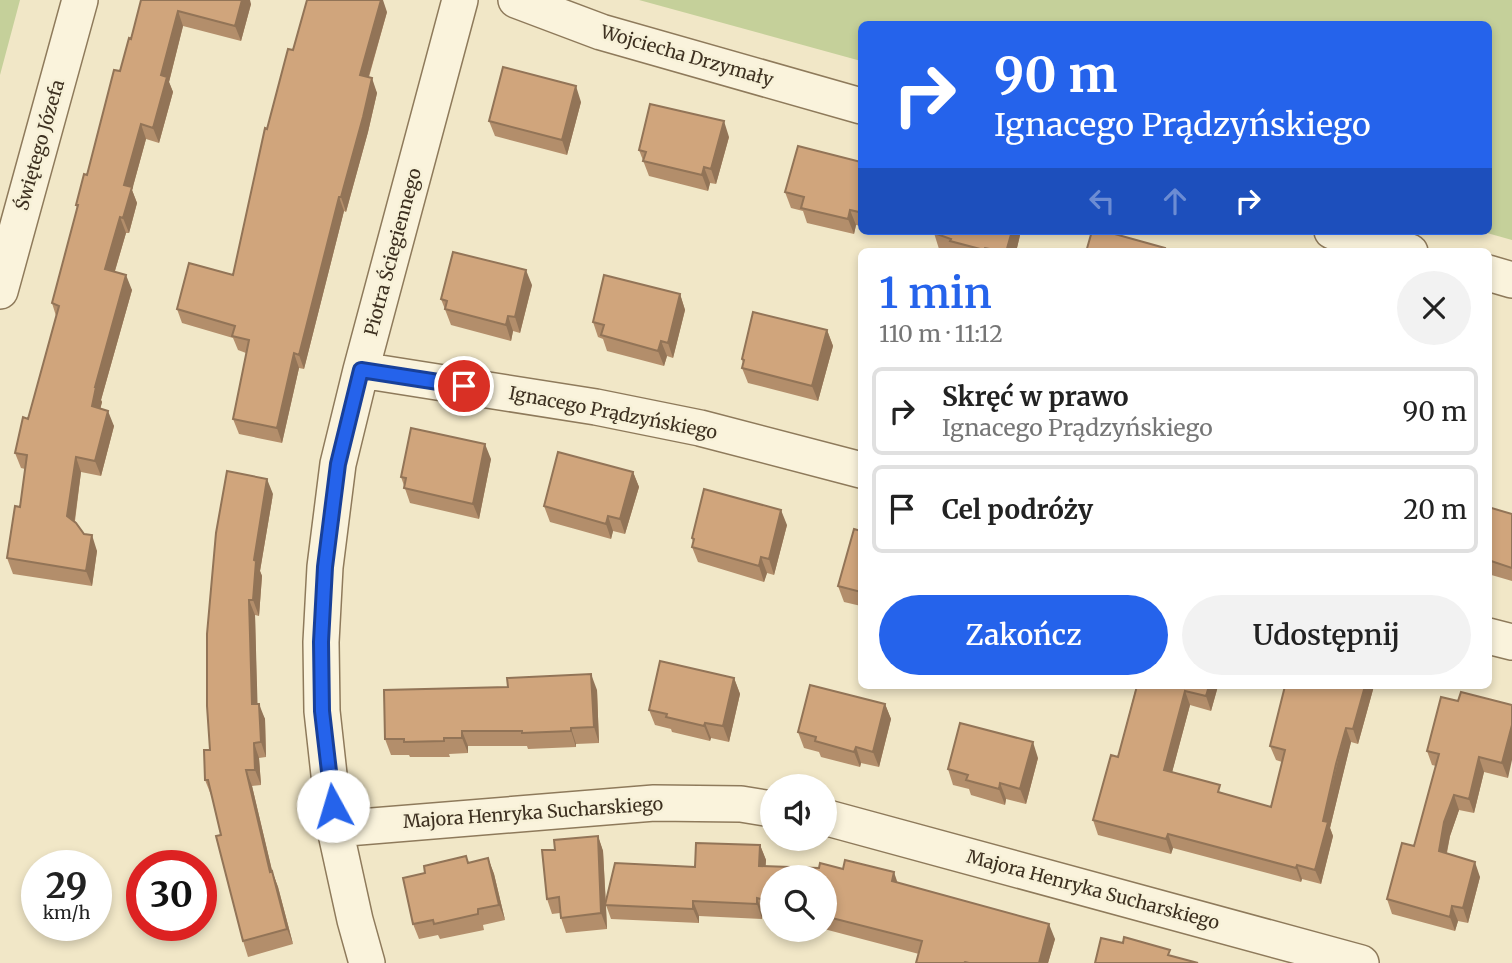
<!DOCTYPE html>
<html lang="pl">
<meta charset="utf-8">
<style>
body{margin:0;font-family:Merriweather,serif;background:#f2f2f2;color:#222;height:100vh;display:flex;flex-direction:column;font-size:26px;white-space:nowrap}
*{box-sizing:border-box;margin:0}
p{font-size:23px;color:#767676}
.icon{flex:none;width:38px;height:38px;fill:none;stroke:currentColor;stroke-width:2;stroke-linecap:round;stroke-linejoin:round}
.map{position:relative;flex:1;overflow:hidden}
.panel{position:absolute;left:858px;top:248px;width:634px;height:441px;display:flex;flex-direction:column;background:#fff;border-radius:10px;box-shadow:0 4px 10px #0003}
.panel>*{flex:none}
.banner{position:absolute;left:858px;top:21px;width:634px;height:214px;border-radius:10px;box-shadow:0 4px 10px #0003;background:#2563eb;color:#fff;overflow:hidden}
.tools{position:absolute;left:760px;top:774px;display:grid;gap:14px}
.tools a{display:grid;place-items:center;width:77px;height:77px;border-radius:50%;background:#fff;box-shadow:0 4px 10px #0003;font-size:35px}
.speed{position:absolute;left:21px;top:850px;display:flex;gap:14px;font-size:35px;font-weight:700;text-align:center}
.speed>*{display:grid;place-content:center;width:91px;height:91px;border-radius:50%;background:#fff;box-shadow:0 4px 10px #0003;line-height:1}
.speed small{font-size:18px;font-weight:400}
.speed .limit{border:10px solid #d22;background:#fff;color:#111}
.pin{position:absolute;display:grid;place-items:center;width:60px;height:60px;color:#fff;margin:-30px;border:4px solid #fff;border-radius:50%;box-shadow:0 2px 7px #0007}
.me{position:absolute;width:77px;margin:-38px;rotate:354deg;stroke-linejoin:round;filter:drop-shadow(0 0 5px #0008)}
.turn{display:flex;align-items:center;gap:24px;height:147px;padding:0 21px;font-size:32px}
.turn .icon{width:91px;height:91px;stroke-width:2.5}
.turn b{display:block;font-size:49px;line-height:60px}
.lanes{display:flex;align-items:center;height:66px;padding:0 21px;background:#0003;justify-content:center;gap:35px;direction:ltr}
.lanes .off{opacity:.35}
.round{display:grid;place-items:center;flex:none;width:74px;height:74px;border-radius:37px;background:#f2f2f2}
.overview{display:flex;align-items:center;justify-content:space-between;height:119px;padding:0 21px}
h1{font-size:42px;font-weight:600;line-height:52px;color:#2563eb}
.cta{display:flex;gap:14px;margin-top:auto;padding:14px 21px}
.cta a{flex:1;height:80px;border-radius:42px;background:#2563eb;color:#fff;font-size:28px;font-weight:600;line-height:80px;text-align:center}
.cta a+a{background:#f2f2f2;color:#222}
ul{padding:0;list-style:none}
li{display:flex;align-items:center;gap:21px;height:88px;margin:0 14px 10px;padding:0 7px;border:4px solid #e0e0e0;border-radius:10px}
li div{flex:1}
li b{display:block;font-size:26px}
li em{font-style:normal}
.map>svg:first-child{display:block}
.green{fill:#c5d09a}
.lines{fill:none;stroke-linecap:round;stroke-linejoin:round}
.minor-casing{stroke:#8e7a5b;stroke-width:38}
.minor{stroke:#faf3dc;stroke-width:35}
.wall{fill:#b38e6b}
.shaded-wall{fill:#927457}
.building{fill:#d0a57c;stroke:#927457;stroke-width:2}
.route-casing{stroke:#184099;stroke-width:18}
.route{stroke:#2563eb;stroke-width:12}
.labels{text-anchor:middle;stroke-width:5;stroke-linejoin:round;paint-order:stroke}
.street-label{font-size:18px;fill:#3d3020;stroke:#f7f1d8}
</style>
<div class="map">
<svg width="1512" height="963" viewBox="0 0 1512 963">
<rect width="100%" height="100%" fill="#f1e7c7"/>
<!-- green -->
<path class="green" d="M0,0h20l-20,75z
M639,0h873v240l-32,-9h8v-207h-627v37z"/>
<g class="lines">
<!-- minor casing -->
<g class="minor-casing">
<path id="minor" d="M516,0l85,32 260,74
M1332,231l78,21
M1488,273l24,7
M0,291l80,-291
M361,370l235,37 104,21 161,42
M1488,636l24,6
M824,817l537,146
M335,829l319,-26 87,1 31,5
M367,963l-12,-43 -20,-91 -13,-118 -1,-69 4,-75 13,-103 23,-94 99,-370"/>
</g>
<!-- minor -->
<use href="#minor" class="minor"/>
</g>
<!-- wall -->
<path class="wall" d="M141,0l110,4 -10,37 -58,-15 -14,56 4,10 -14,51 -13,-4 -14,51 5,13 -8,30h-3l-11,38 17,19 -31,110 1,2 -2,7 14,17 -13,50 -20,-4 -6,49 22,30 -5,35 -79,-12 -6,-16 13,-51 5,-38 -4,-1 -6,-15 13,-34 28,-103 -4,-13 25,-95 -1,-3 11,-30 44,-136z
M387,12l-18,65 8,16 -9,39 -22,80 -2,-1 -40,158 -5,-1 -17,75 -43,-9 -6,-15 13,-66 -8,-3 -5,-12 -51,-15 -5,-14 56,-34 34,-146 26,-79z
M581,102l-14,53 -72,-19 -6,-15z
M729,137l-13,47 -6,-1 -2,8 -59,-15 -10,-26z
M861,162v64l-5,-1 -2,9 -47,-11 -4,-12 -12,-3 -6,-16z
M1021,231l-5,21h-66l-11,-3 -5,-16z
M532,285l-12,48 -7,-2 -2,10 -60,-16 -10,-26z
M680,294l5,16 -12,48 -6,-2 -3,10 -57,-15 -4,-12 -5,-2 -5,-15z
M827,330l6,16 -15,55 -70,-18 -6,-15 1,-5 -1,-4z
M491,459l-12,60 -69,-16 -9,-26z
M633,472l6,15 -14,47 -12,-3 -2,8 -61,-17 -6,-16z
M273,494l-13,77 2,5 -3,40 -4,-1 2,89 8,15 1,38 -7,1 2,27 -9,1 20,85 6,16 15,57 -45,13 -5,-16 -31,-146h-1l-6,-15 5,-30z
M1488,507l24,7v67l-24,-7z
M787,525l-13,50 -7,-2 -3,9 -66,-20 -6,-15 1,-5 -1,-4z
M861,531v75l-17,-4 -6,-16z
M734,678l6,16 -11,48 -18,-4 -1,3 -38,-9 -1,-3 -16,-4 -6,-15z
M1135,686h83l-7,25 -21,-6 -18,67 51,21 48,14 11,-45 -6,-2 -6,-14 15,-60h89l-16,58 -7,-2 -9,36 -12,50 3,8 -12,48 -19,-5 -1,3 -128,-34 -2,6 -73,-19 -5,-15 25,-63 18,-70z
M597,690l2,53 -23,1v3l-48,2 -1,-3h-59v7l-19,1 1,3h-40l-1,-2h-18l-6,-16z
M1458,701l54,4 -4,73 -24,-6 -10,41 -15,-3 -9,26 -3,17 33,24 -12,46 -10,-2 -3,10 -63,-17 -5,-15 27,-53 22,-80 -4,-1 -5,-14z
M885,704l6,15 -12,48 -18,-4 -1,4 -39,-10 -2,-5 -15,-4 -6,-16z
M1038,758l-12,46 -20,-5 -1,6 -34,-10 -2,-6 -16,-4 -5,-16z
M598,836l5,15 3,53 89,-37 65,-22 6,15 -1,6 133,17 157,56 -7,24h-132l3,-9 -95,-25v-52h-52v38l-10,-3v7l-63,-3v7l-88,-4 -5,-14 1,24 -41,4 -5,-15 -1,-5 -8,1 -5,-15 8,-49z
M488,858l6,16 11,46 -22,5 1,5 -44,9 -2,-4 -19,4 -6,-15 56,-61z"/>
<!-- shaded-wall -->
<path class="shaded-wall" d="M242,0h8l1,4 -10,37 -6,-15z
M377,0h6l4,12 -22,77 -5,-14z
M178,11l5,15 -14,56 4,10 -14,51 -6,-15 8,-53z
M372,78l5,15 -9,39 -22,80 -5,-15z
M576,86l5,16 -14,53 -5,-15z
M724,121l5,16 -13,47 -5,-15z
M141,124l5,15 -14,51 5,13 -8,30 -6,-15 1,-33z
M704,167l6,16 -2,8 -6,-16z
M339,197l5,14 -40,158 -5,-14z
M850,210l6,15 -2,9 -6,-15z
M120,217l6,16 -15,51 -6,-15z
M1012,231h9l-5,21h-10z
M526,270l6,15 -12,48 -5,-16z
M126,275l6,15 -31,110 1,2 -5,20 -5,-16 3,-19z
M680,294l5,16 -12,48 -5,-15z
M508,316l5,15 -2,10 -5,-16z
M827,330l6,16 -15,55 -6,-15z
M661,341l6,15 -3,10 -6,-15z
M294,353l5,15 -17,75 -5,-15z
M108,411l6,15 -13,50 -6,-15z
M485,444l6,15 -12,60 -6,-15z
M76,457l5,15 -8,60 -6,-16z
M633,472l6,15 -14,47 -5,-15z
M267,479l6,15 -13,77 2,5 -3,40 -6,-16 1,-40z
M781,510l6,15 -13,50 -5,-16z
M608,516l5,15 -2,8 -5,-15z
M92,535l5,16 -5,35 -6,-15z
M761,557l6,16 -3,9 -5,-16z
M249,600l6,15 3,105 -6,-16z
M591,674l6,16 2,53 -5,-16z
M734,678l6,16 -11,48 -6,-16z
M1209,686h9l-7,25 -5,-15z
M1365,686h9l-16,58 -5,-15z
M1185,691l5,14 -21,79 -5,-14z
M259,704l6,15 1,38 -5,-15z
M885,704l6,15 -12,48 -6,-15z
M705,723l6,15 -1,3 -6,-15z
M1512,725v35l-4,18 -6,-15z
M571,728l5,16v3l-5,-16z
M1346,728l5,14 -21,86 3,8 -12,48 -6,-14 8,-49z
M462,731l6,15v7l-6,-15z
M1033,742l5,16 -12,46 -6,-15z
M254,743l5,15 2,27 -6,-15z
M856,747l5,16 -1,4 -6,-15z
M1479,757l5,15 -10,41 -5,-14z
M246,770l6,16 24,101 -6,-15z
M1000,783l6,16 -1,6 -6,-16z
M1454,795l5,15 -9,26 -6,29 -5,-14 5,-29z
M1168,834l5,14 -2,6 -5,-15z
M598,836l5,15 4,78 -6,-16z
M760,845l6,15 -1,20 -6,-14z
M488,858l6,16 11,46 -6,-15z
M1475,862l5,15 -12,46 -5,-15z
M1297,865l5,14 -1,3 -5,-14z
M272,871l6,16 15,57 -6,-15z
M894,872l5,15 -7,-6z
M757,898l5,14v7l-5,-15z
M693,901l6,15v7l-6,-14z
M1452,906l6,15 -3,10 -5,-14z
M1049,924l6,15 -7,24h-9z"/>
<!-- building -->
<path class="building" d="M141,0h101l-7,26 -57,-15 -17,64 6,2 -14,51 -12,-4 -17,61 8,2 -9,31 -3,-1 -15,52 21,6 -31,112h1l-4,19 16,5 -13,50 -19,-4 -9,59 9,7 8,11 8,1 -6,36 -79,-13 8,-52 5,1 7,-52 -12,-2 8,-36 5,2 31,-113 -7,-3 26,-98h-2l8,-31 3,1 27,-105 6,1 9,-33 2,1z
M307,0h74l-21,75 12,3 -9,39 -22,80h-2l-40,158 -5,-2 -17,75 -44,-9 16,-79 -17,-4 3,-10 -58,-17 12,-46 44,12 32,-147 2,1 21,-80 5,1z
M503,67l73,19 -14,54 -73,-19z
M650,104l74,17 -13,48 -7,-2 -2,8 -59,-14 3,-9 -7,-2z
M798,146l63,16v41l-2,9 -9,-2 -2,9 -47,-11 3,-11 -19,-5z
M934,231h78l-6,21 -21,-4 -1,2 -34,-9 1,-2 -17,-6z
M1092,231h12l61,17 -1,4h-78z
M453,252l73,18 -11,47 -7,-1 -2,9 -61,-16 2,-8 -6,-2z
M604,275l76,19 -12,49 -7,-2 -3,10 -57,-16 3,-10 -11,-3z
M753,312l74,18 -15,56 -70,-18 2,-8 -2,-1z
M411,428l74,16 -12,60 -69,-16 2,-10 -5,-1z
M558,452l75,20 -13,47 -12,-3 -2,8 -62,-18z
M227,471l40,8 -13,81 2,1 -3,39h-4l3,104h7l2,38 -7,1 1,27h-9l24,102 2,-1 15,58 -44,12 -27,-105 5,-1 -13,-55h-3l-1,-30h6l-3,-44v-72l9,-101z
M704,489l77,21 -12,49 -8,-2 -2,9 -67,-19 2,-8 -2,-1z
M1488,507l24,7v54l-24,-8z
M854,529l7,2v61l-23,-6z
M660,661l74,17 -11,48 -18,-3 -1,3 -38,-9 1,-3 -18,-4z
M591,674l3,53 -23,1v3l-49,2v-2h-60v7h-18v3l-40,1v-3h-19l-1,-49 124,-3 -1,-9z
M810,685l75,19 -12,48 -17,-5 -2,5 -39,-11 1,-4 -18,-5z
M1137,686h72l-3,10 -21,-5 -21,79 56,15 -2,7 53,15 14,-57 -15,-4 15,-60h80l-12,43 -7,-1 -10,36 -13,57 5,1 -13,48 -18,-5 -1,3 -128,-34 -2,5 -73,-19 18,-65 7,2z
M1461,692l51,13v20l-10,38 -23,-6 -10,42 -15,-4 -10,27 -5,29 36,11 -12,46 -11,-2 -2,11 -63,-18 15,-56 12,3 25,-92 -12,-3 14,-54 17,4z
M960,723l73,19 -13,47 -20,-6 -1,6 -33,-9 2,-5 -20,-6z
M598,836l3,77 -40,5 -2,-21 -12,2 -5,-49h13l-1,-10z
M696,843l64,2 -1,21 60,2 1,-5 23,6 2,-9 49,12 -2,9 157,43 -10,39h-70l-4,-1 -1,1h-48l6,-22 -98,-25v-39h-52v25l-15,-4v6l-64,-3v8l-88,-4 10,-42 80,4z
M466,856l2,7 20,-5 11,47 -21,4v5l-44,10 -1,-4 -20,4 -10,-46 22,-5 -1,-7z
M1124,937l46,13 -2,5 30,8h-103l6,-25 22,5z"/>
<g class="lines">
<!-- route casing -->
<g class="route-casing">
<path id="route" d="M333,806l-11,-95 -1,-69 4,-75 13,-103 23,-94 103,16"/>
</g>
<!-- route -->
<use href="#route" class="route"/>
</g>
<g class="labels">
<!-- street labels -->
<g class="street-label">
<text transform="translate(687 56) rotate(16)" y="6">Wojciecha Drzymały</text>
<text transform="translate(40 145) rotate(-74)" y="6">Świętego Józefa</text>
<text transform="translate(393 252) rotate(-75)" y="6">Piotra Ściegiennego</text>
<text transform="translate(613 413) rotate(11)" y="6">Ignacego Prądzyńskiego</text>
<text transform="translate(533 813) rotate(-4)" y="6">Majora Henryka Sucharskiego</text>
<text transform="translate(1093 890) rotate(15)" y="6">Majora Henryka Sucharskiego</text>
</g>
</g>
</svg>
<div class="tools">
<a><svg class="icon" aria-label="sound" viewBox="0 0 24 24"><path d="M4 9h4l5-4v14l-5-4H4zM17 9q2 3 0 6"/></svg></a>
<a><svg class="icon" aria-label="search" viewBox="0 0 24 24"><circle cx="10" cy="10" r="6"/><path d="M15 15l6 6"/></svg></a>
</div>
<div class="speed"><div>29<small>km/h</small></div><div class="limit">30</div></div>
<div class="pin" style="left:464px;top:386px;background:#d93025"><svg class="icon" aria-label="arrive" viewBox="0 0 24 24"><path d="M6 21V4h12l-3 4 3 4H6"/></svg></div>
<svg class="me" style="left:333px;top:806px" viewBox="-20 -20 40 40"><circle r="19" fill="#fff"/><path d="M0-13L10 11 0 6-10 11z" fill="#2563eb"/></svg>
<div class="banner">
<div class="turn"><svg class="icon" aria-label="right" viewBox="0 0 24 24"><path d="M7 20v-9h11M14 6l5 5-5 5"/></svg><div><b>90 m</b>Ignacego Prądzyńskiego</div></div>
<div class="lanes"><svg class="icon off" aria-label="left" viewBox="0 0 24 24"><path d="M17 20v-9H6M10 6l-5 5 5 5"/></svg><svg class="icon off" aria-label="ahead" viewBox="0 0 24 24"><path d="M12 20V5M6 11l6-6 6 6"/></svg><svg class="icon" aria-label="right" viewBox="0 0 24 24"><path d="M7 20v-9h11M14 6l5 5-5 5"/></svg></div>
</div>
<section class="panel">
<div class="overview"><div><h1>1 min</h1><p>110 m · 11:12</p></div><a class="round"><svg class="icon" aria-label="close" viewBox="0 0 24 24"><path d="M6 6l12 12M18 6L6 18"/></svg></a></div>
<ul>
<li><svg class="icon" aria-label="right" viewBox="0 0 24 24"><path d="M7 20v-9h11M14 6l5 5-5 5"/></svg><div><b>Skręć w prawo</b><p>Ignacego Prądzyńskiego</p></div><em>90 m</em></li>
<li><svg class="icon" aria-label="arrive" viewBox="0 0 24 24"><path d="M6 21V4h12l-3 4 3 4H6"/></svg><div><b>Cel podróży</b></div><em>20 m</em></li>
</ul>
<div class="cta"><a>Zakończ</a><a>Udostępnij</a></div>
</section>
</div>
